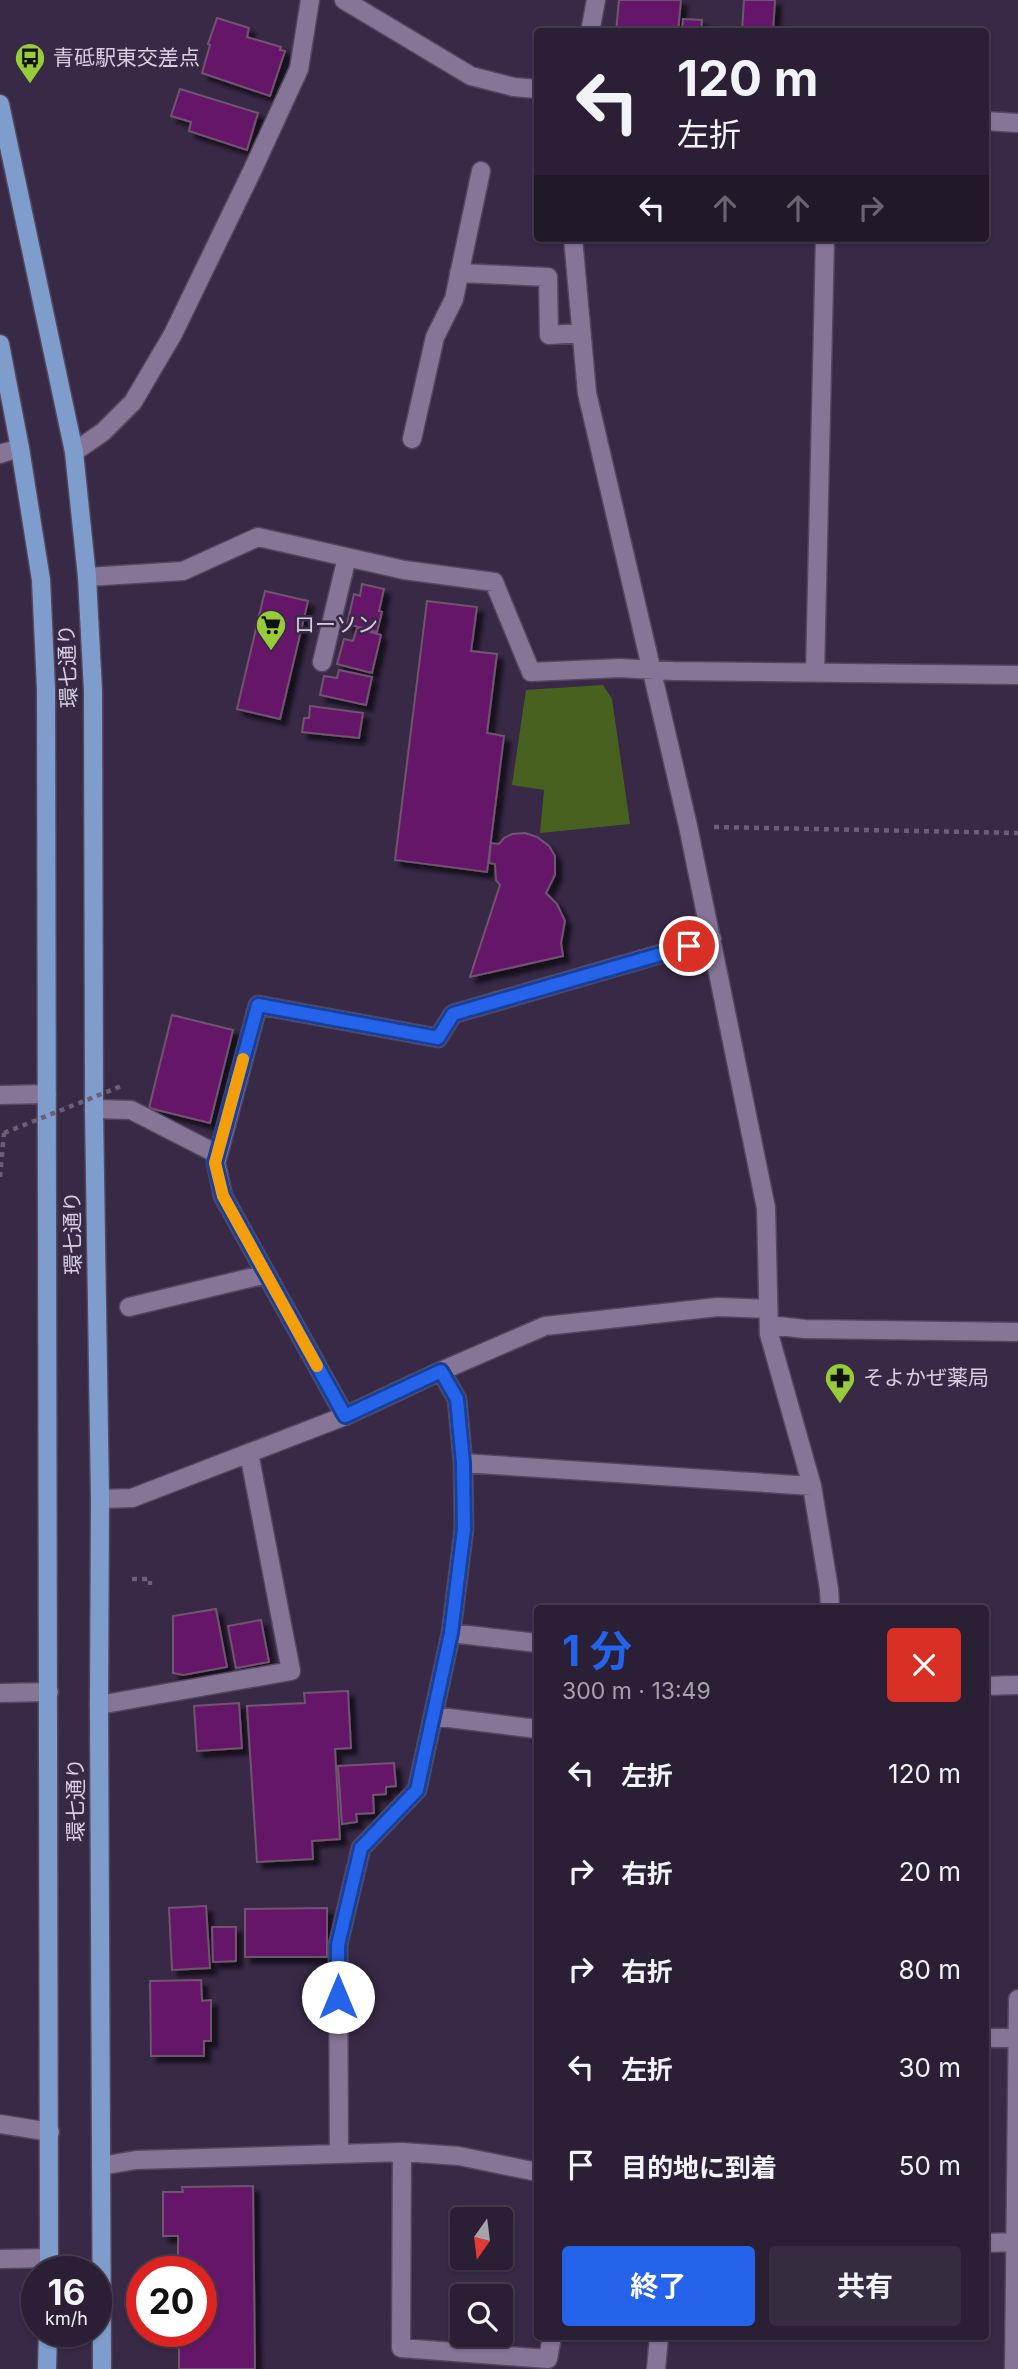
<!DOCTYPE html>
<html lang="ja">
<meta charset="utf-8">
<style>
body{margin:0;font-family:Inter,"Noto Sans JP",sans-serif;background:#362c40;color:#f1f3f6;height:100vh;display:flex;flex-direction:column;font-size:26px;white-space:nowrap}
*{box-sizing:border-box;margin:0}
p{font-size:23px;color:#a5a2ac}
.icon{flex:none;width:38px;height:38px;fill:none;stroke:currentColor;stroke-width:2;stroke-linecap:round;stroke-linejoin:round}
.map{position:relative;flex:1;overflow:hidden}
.drawer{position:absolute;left:534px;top:1605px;width:455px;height:735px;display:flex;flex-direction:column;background:#2a1f34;border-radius:7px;box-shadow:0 2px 5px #0004,0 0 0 2px #463d4f}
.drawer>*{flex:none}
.top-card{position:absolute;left:534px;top:28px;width:455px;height:214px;border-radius:7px;box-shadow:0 2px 5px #0004,0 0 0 2px #463d4f;background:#2a1f34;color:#f1f3f6;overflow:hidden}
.needle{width:46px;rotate:194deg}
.tools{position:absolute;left:450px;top:2207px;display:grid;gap:14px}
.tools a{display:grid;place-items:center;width:63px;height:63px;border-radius:7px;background:#2a1f34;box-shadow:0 2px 5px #0004,0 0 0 2px #463d4f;font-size:35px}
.speed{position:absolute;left:21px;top:2256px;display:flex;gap:14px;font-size:35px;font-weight:700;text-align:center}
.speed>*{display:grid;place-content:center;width:91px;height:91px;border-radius:50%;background:#2a1f34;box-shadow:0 2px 5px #0004,0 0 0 2px #463d4f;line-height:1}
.speed small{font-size:18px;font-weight:400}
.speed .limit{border:10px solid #d22;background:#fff;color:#111}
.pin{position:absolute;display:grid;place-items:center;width:60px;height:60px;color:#fff;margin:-30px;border:4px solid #fff;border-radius:50%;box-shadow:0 2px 7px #0007}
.me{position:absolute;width:77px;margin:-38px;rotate:0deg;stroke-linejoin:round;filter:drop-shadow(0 0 5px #0008)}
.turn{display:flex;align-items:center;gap:24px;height:147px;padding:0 28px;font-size:32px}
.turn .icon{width:91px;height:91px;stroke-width:2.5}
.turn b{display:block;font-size:49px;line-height:60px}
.lanes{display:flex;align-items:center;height:66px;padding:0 28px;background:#0003;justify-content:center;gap:35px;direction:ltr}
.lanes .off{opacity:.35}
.round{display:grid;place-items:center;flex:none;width:74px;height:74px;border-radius:7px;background:#362c40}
.head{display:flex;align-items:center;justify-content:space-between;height:119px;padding:0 28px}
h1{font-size:42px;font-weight:700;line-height:52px;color:#2563eb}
.button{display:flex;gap:14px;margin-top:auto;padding:14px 28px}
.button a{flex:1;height:80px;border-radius:7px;background:#2563eb;color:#fff;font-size:28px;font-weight:700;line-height:80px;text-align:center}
.button a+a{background:#362c40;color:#f1f3f6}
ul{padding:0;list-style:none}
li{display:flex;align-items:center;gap:21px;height:98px;padding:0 28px}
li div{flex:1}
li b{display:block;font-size:26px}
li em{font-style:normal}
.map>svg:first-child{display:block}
.green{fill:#48611f}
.building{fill:#661568;stroke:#70546f;stroke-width:2;filter:url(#shadow)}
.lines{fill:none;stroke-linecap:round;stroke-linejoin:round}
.minor-casing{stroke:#53465f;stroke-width:21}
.major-casing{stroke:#53465f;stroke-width:21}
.path{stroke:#6b5e78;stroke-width:4.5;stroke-dasharray:5 5;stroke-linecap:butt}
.minor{stroke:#867597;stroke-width:18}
.major{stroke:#7e9dcc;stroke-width:18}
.path-bridge{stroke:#6b5e78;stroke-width:4.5;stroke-dasharray:5 5;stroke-linecap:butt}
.route-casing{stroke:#184099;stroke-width:18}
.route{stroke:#2563eb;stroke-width:12}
.slow{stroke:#f59e0b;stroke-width:12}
.labels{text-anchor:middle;stroke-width:5;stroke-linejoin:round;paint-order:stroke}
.poi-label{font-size:21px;fill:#d8cfe2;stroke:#382946;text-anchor:start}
.street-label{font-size:21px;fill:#d8cfe2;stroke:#382946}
</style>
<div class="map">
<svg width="1018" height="2369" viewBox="0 0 1018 2369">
<defs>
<filter id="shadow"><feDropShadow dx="6" dy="6" stdDeviation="2" flood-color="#0009"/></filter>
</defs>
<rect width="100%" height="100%" fill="#382946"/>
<!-- green -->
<path class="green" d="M603,685l9,14 18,125 -90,9 4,-43 -32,-5 14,-95z"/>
<!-- building -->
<path class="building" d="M619,0h62l-3,32h-62z
M744,0h31l-2,32h-31z
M217,18l32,10 -2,9 34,10 -1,3 5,1 -15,45 -68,-23 8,-28 -2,-1z
M683,19l19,1 -1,12h-19z
M180,89l78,24 -11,37 -58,-19 2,-9 -20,-6z
M362,584l22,5 -5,22 3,1 -5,20 -30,-8 7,-30 6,2z
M265,591l43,10 -28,118 -43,-10z
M427,601l50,6 -6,44 26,3 -10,79 17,3 -17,136 -92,-12z
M357,628l24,7 -9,38 -35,-9 7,-25 9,2z
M339,670l33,7 -6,28 -46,-10 4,-19 13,2z
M310,706l53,7 -4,25 -57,-6 2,-14h5z
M525,833l12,4 12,9 6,10v19l-9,18 11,11 8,17 -4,22 2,13 -93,21 30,-92 -4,-5 -1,-16 -6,-1 2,-20 8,1 5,-6 8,-4z
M172,1015l61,15 -23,93 -61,-15z
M216,1609l11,58 -44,8 -10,-2v-57z
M261,1620l8,42 -33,6 -8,-42z
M348,1691l3,57 -16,1 5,90 -28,2 1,18 -56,3 -10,-156 58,-3 -1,-10z
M239,1703l3,45 -45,3 -3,-45z
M394,1763l2,23 -10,1v7l-13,1 1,18 -18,1 1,8 -15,2 -4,-58z
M206,1906l4,62 -38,2 -3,-62z
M327,1908v49h-82v-48z
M212,1927h24v34l-23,1z
M201,1980l1,21 9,-1v41h-7v15h-53l-1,-75z
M253,2186l2,183h-76v-38h22v-59h-23v-36h-15v-44h20l-1,-5z"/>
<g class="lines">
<!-- minor casing -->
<g class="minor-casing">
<path id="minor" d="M344,0l127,76 43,11 23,2
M590,32l6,-32
M985,121l33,2
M573,238l14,155 101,433 78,382 3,126 43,152 17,103 1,19
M459,273l89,4 1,58 32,-2
M412,439l23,-102 19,-38 27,-128
M74,452l29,-20 30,-30 40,-68 80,-165 46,-100 11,-69
M0,454l20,-6
M87,577l96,-6 75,-34 146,33 90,12 37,90 89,-4 53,3 345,4
M322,662l25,-105
M815,673l10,-435
M0,1095l47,-1
M94,1109l37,1 86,44
M129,1307l137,-33
M769,1325l36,4 213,3
M345,1416l-122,-220 -7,-33 42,-158 180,33 15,-24 259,-75
M463,1463l349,23
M100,1499l32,-1 213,-82 96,-45 104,-45 173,-19 50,2
M451,1633l86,10
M985,1686l33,-1
M0,1693l49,-1
M99,1705l192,-34 -42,-218
M433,1716l104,13
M985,2038h33
M0,2124l50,8
M402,2152l-1,196 147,11 4,-23
M339,2153l-1,-208 23,-97 56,-58 34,-157 13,-104 -1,-66 -6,-64 -16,-28
M101,2166l35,-6 266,-8 57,4 78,16
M985,2243l32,-1
M0,2259l49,-1
M656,2369l3,-33
M1014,2369l4,-370"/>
</g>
<!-- major casing -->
<g class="major-casing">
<path id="major" d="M0,104l74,348 13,125 6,114 1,418 6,390 -1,206 3,664
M0,344l20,104 21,132 5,109 3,1583
M47,2369l1,-38"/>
</g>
<!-- path -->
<path class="path" d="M714,827l304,6
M0,1177l4,-44
M132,1579h18v6"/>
<!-- minor -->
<use href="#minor" class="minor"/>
<!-- major -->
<use href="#major" class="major"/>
<!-- path-bridge -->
<path class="path-bridge" d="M4,1133l120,-48"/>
</g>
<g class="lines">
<!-- route casing -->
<g class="route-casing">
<path id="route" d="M338,1997v-52l23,-97 56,-58 34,-157 13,-104 -1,-66 -6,-64 -16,-28 -96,45 -122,-220 -8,-33 43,-158 180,33 15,-24 236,-68"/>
</g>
<!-- route -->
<use href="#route" class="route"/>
<!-- slow -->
<path class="slow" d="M243,1059l-28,104 8,33 94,170"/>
</g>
<!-- icons -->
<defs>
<g id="bus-pin" transform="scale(1.575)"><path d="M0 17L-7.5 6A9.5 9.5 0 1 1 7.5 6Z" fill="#97cc38" stroke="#382946"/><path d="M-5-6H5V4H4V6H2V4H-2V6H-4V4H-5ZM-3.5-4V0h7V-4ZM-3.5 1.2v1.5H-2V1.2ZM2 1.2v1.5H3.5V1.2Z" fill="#111"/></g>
<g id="supermarket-pin" transform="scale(1.575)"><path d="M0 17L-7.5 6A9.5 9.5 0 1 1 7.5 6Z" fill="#97cc38" stroke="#382946"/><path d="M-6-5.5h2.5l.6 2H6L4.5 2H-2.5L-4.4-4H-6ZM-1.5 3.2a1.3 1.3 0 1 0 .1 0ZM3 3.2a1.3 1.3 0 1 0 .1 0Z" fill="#111"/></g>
<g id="pharmacy-pin" transform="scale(1.575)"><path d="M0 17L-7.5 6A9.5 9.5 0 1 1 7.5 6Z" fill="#97cc38" stroke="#382946"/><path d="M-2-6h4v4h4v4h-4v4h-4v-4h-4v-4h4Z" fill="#111"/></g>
</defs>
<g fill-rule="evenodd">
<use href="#bus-pin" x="30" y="58"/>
<use href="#supermarket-pin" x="271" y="625"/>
<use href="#pharmacy-pin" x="840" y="1378"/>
</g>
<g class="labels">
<!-- poi labels -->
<g class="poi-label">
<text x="53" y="65">青砥駅東交差点</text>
<text x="294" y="632">ローソン</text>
<text x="863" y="1385">そよかぜ薬局</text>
</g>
<!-- street labels -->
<g class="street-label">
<text transform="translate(68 666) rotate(-92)" y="7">環七通り</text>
<text transform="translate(73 1233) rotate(-91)" y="7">環七通り</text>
<text transform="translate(76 1800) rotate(-90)" y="7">環七通り</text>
</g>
</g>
</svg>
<div class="tools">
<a><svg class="needle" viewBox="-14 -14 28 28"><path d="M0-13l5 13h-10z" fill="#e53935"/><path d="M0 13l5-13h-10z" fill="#a5a2ac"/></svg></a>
<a><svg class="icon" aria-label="search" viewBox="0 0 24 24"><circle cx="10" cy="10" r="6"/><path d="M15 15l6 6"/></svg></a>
</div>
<div class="speed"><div>16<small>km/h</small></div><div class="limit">20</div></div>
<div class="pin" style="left:689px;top:946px;background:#d93025"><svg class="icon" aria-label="arrive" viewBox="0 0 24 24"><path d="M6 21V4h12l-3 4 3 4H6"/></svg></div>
<svg class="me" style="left:338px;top:1997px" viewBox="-20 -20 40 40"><circle r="19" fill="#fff"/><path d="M0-13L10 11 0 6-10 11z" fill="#2563eb"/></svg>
<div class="top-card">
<div class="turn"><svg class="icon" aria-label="left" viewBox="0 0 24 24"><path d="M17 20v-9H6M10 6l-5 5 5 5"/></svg><div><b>120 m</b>左折</div></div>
<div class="lanes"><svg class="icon" aria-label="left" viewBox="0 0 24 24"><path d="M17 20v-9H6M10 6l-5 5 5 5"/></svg><svg class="icon off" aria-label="ahead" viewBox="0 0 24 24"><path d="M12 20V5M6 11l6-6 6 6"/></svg><svg class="icon off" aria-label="ahead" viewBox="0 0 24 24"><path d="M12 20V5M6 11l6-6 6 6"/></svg><svg class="icon off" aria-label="right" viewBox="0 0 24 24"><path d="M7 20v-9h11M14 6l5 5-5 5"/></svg></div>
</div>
<section class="drawer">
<div class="head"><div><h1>1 分</h1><p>300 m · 13:49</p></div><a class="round" style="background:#d93025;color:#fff"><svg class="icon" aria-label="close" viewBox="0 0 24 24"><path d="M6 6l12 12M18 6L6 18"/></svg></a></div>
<ul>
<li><svg class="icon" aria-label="left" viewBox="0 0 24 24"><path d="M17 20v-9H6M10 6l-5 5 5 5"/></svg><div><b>左折</b></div><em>120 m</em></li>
<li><svg class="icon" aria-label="right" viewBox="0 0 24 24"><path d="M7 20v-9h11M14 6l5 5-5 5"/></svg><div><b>右折</b></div><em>20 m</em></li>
<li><svg class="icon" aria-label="right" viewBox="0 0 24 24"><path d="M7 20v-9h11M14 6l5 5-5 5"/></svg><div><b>右折</b></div><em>80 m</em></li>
<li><svg class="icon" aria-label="left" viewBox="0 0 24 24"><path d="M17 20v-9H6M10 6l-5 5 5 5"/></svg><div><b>左折</b></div><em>30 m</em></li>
<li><svg class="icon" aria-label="arrive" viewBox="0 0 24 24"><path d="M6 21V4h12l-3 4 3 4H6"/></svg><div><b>目的地に到着</b></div><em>50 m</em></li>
</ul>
<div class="button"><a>終了</a><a>共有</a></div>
</section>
</div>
